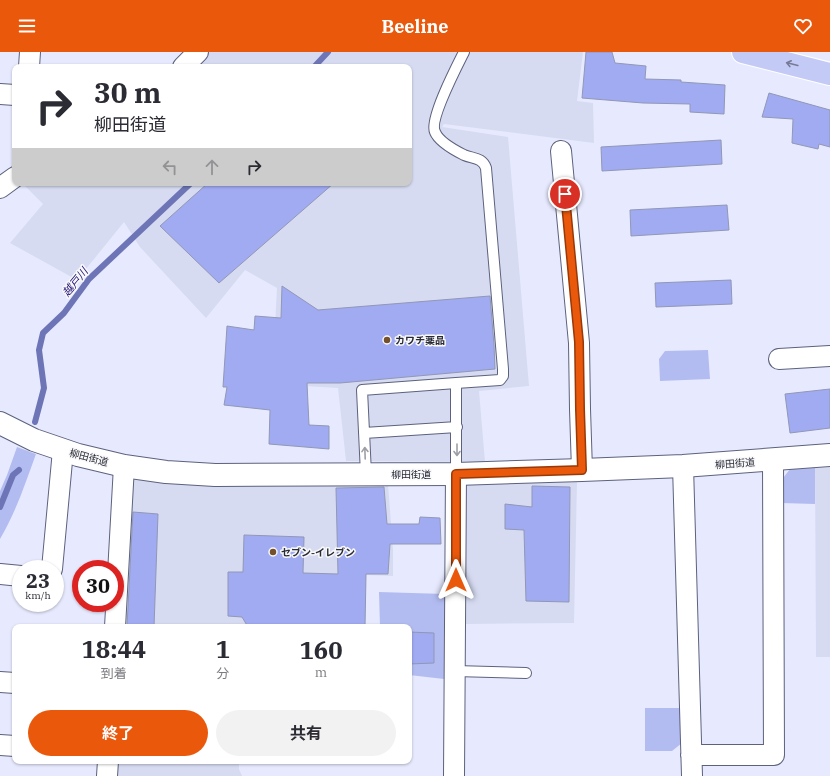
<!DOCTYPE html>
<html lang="ja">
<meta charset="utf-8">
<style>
body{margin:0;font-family:"IBM Plex Serif","Noto Sans JP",serif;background:#f2f2f3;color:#2b2b33;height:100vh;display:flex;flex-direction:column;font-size:15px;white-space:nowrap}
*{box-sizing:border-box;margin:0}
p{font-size:13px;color:#7c7c81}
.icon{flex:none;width:22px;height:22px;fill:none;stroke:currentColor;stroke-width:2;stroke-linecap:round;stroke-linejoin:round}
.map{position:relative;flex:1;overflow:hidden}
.details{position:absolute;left:12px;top:572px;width:400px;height:140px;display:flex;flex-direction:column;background:#fff;border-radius:8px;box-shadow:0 1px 3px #0004}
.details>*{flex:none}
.top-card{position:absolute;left:12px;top:12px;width:400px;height:122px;border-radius:8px;box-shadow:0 1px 3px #0004;background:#fff;color:#2b2b33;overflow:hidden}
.speed{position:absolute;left:12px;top:508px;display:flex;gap:8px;font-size:20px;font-weight:700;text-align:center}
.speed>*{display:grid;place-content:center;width:52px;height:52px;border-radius:50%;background:#fff;box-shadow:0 1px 3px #0004;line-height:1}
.speed small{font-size:10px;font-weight:400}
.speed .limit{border:6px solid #d22;background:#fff;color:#111}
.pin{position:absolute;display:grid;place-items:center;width:34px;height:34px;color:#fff;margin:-17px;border:2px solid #fff;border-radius:50%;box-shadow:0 1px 4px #0007}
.me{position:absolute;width:44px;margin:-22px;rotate:0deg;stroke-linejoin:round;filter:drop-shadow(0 0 3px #0008)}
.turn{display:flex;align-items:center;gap:14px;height:84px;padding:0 16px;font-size:18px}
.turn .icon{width:52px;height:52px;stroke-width:2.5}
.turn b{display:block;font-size:28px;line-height:34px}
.lanes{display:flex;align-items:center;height:38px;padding:0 16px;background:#0003;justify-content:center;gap:20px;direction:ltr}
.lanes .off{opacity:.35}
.eta{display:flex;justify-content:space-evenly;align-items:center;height:68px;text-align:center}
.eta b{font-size:24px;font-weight:700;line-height:28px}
.cta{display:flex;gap:8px;margin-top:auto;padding:8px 16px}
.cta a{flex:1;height:46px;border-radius:24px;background:#ea580c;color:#fff;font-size:16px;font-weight:700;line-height:46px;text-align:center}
.cta a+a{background:#f2f2f3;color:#2b2b33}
header{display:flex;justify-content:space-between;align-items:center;height:52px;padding:0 16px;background:#ea580c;color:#fff;font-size:18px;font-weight:700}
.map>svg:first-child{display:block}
.built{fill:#d6dbf2}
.green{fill:#b3bcf1}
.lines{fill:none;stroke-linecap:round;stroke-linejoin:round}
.stream{stroke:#6d75b6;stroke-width:6}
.building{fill:#a1abf2;stroke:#9197b5}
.lane-casing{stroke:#5c617d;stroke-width:12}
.street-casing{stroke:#5c617d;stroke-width:22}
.secondary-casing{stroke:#5c617d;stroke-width:24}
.primary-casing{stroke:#fff;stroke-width:24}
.lane{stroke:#fff;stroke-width:10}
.street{stroke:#fff;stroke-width:20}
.secondary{stroke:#fff;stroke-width:22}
.primary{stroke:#c4caf6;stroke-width:22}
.oneway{stroke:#767a96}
.oneway2{stroke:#9e9fa5}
.route-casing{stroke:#983908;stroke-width:10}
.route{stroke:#ea580c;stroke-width:7}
.poi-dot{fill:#74512a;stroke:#f9f9f9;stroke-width:1.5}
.labels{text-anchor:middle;stroke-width:3;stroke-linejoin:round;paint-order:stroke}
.poi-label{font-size:10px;font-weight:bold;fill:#282a37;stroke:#f9f9f9;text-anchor:start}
.street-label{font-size:10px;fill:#282a37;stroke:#f9f9f9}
.water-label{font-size:11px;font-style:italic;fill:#23157a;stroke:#f9f9f9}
</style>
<header><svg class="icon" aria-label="menu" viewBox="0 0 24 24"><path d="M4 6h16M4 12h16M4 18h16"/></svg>Beeline<svg class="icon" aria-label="heart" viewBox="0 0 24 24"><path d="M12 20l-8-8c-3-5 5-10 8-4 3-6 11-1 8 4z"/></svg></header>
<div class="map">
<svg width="830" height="724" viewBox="0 0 830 724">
<rect width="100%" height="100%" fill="#e7eafe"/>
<!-- built -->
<path class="built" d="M209,0h374l-6,49 16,2 1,40 -150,-19 -2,3 66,10 21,249 -50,5 6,71 -139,-1 -8,-73 -66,-4 5,-96 -32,-18 -39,48 -66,-71 -16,-25 -47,58 -67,-37 33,-39 -21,-21h387v-116h-214z
M830,415v190h-14l-1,-189z
M126,425l41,6 42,3 179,-2 5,66v26l-27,-1 -1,52h-246z
M577,430l-3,141 -108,1 -1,-140z
M113,709h126v8l3,7h-129z"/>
<!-- green -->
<path class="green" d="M708,298l2,29 -50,2 -1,-22 6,-8z
M17,395l19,7c-11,30 -20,58 -36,85v-48l7,-16z
M815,416v36l-34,-1 -1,-21 10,-13z
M379,540l66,2 -1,85 -35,-4v-48h-29z
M645,656h37v35l-10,8h-27z"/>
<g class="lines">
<!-- stream -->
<path class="stream" d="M314,15l14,-15
M35,370l9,-34 -5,-38 4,-17 21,-20 25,-34 102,-96
M0,455l13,-32 6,-5"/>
</g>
<!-- building -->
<path class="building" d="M586,0h26l3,11 31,3 -1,13 36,1v2l44,3 -1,29 -34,-2v-8l-47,-1 -61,-5z
M769,41l61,17v37l-11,-3 -1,5 -26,-6 1,-24 -31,-2z
M721,88l1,24 -120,7 -1,-24z
M208,131h126l-115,100 -59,-57z
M727,153l2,25 -98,6 -1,-26z
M731,228l1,24 -76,3 -1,-24z
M282,234l36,24 172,-14 4,49 1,24 -155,14h-33l2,42 20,1v23l-60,-5 1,-34 -46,-5 3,-18h-4l4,-61 27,4 1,-14 26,2z
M830,337v39l-40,5 -5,-39z
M532,434l38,1 -1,115 -43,-1 -2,-71 -19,-1v-25l27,3z
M384,435l3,37h32l1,-7 20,1 1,26h-51l-2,30h-22l-1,53h-117l-6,-10 -14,-1v-44h15l1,-37 60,2 -1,36 35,1 -2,-86z
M133,460l25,2 -4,113 -27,-1z
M409,580l25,1v30l-25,1z"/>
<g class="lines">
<!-- lane casing -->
<g class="lane-casing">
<path id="lane" d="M364,381l93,-6
M366,422l-4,-84 94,-7
M456,422v-91l44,-3 3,-4v-7l-17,-201c-4,-11 -13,-9 -22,-13 -10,-5 -25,-13 -29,-23 -6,-12 22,-66 29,-80
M455,619l71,2"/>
</g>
<!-- street casing -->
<g class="street-casing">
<path id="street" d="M29,15l1,-15
M183,15l15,-15
M0,42l15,1
M561,99l18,192 1,66 2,61
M0,136l15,-11
M779,307l51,-3
M683,414l9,310
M52,517l11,-119
M0,522l21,2
M115,575l9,-161
M0,630l15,1
M0,693l15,1
M691,703h83l-1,-295
M107,724l1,-15
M454,724l2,-302"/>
</g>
<!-- secondary casing -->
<g class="secondary-casing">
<path id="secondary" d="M0,371l34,17 44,15 46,11 42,6 49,3 241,-1 126,-4 101,-4 147,-11"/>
</g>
<!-- primary casing -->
<g class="primary-casing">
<path id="primary" d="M743,0l87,22"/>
</g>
<!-- lane -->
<use href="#lane" class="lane"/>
<!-- street -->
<use href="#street" class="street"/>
<!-- secondary -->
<use href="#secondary" class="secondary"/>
<!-- primary -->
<use href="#primary" class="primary"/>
</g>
<!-- one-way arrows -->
<defs><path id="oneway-shaft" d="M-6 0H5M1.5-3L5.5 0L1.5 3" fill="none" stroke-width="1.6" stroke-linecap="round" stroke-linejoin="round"/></defs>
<use class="oneway" href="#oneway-shaft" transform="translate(792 12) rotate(-166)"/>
<g class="oneway2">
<use href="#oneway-shaft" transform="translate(457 398) rotate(90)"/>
<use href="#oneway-shaft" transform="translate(365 401) rotate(-92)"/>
</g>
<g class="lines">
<!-- route casing -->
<g class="route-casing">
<path id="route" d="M456,528v-106l126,-4 -2,-61 -1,-67 -14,-148"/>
</g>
<!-- route -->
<use href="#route" class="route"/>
</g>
<!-- markers -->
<g class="poi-dot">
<circle cx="387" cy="288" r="4"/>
<circle cx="273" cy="500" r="4"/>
</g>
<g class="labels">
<!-- poi labels -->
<g class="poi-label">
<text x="395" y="292">カワチ薬品</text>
<text x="281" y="504">セブン-イレブン</text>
</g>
<!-- street labels -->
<g class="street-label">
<text transform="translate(89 405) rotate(15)" y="4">柳田街道</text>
<text transform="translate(735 411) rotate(-4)" y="4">柳田街道</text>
<text x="411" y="426">柳田街道</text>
</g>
<!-- water labels -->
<g class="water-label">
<text transform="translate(75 230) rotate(-51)" y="4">越戸川</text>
</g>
</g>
</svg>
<div class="speed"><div>23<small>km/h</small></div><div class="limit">30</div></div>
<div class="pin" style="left:565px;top:142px;background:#d93025"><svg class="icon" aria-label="arrive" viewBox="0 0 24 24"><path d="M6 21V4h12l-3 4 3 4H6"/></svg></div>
<svg class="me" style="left:456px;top:528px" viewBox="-20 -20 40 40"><path d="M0-17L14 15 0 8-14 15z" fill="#ea580c" stroke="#fff" stroke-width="4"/></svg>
<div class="top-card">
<div class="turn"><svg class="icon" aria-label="right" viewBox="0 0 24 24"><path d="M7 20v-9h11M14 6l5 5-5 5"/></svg><div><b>30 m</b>柳田街道</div></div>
<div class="lanes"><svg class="icon off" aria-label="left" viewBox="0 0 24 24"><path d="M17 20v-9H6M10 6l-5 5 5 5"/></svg><svg class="icon off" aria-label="ahead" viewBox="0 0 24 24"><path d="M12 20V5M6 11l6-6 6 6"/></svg><svg class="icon" aria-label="right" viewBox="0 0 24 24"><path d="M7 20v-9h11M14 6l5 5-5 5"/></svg></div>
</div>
<section class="details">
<div class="eta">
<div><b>18:44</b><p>到着</p></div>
<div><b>1</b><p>分</p></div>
<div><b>160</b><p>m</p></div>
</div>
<div class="cta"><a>終了</a><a>共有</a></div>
</section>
</div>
